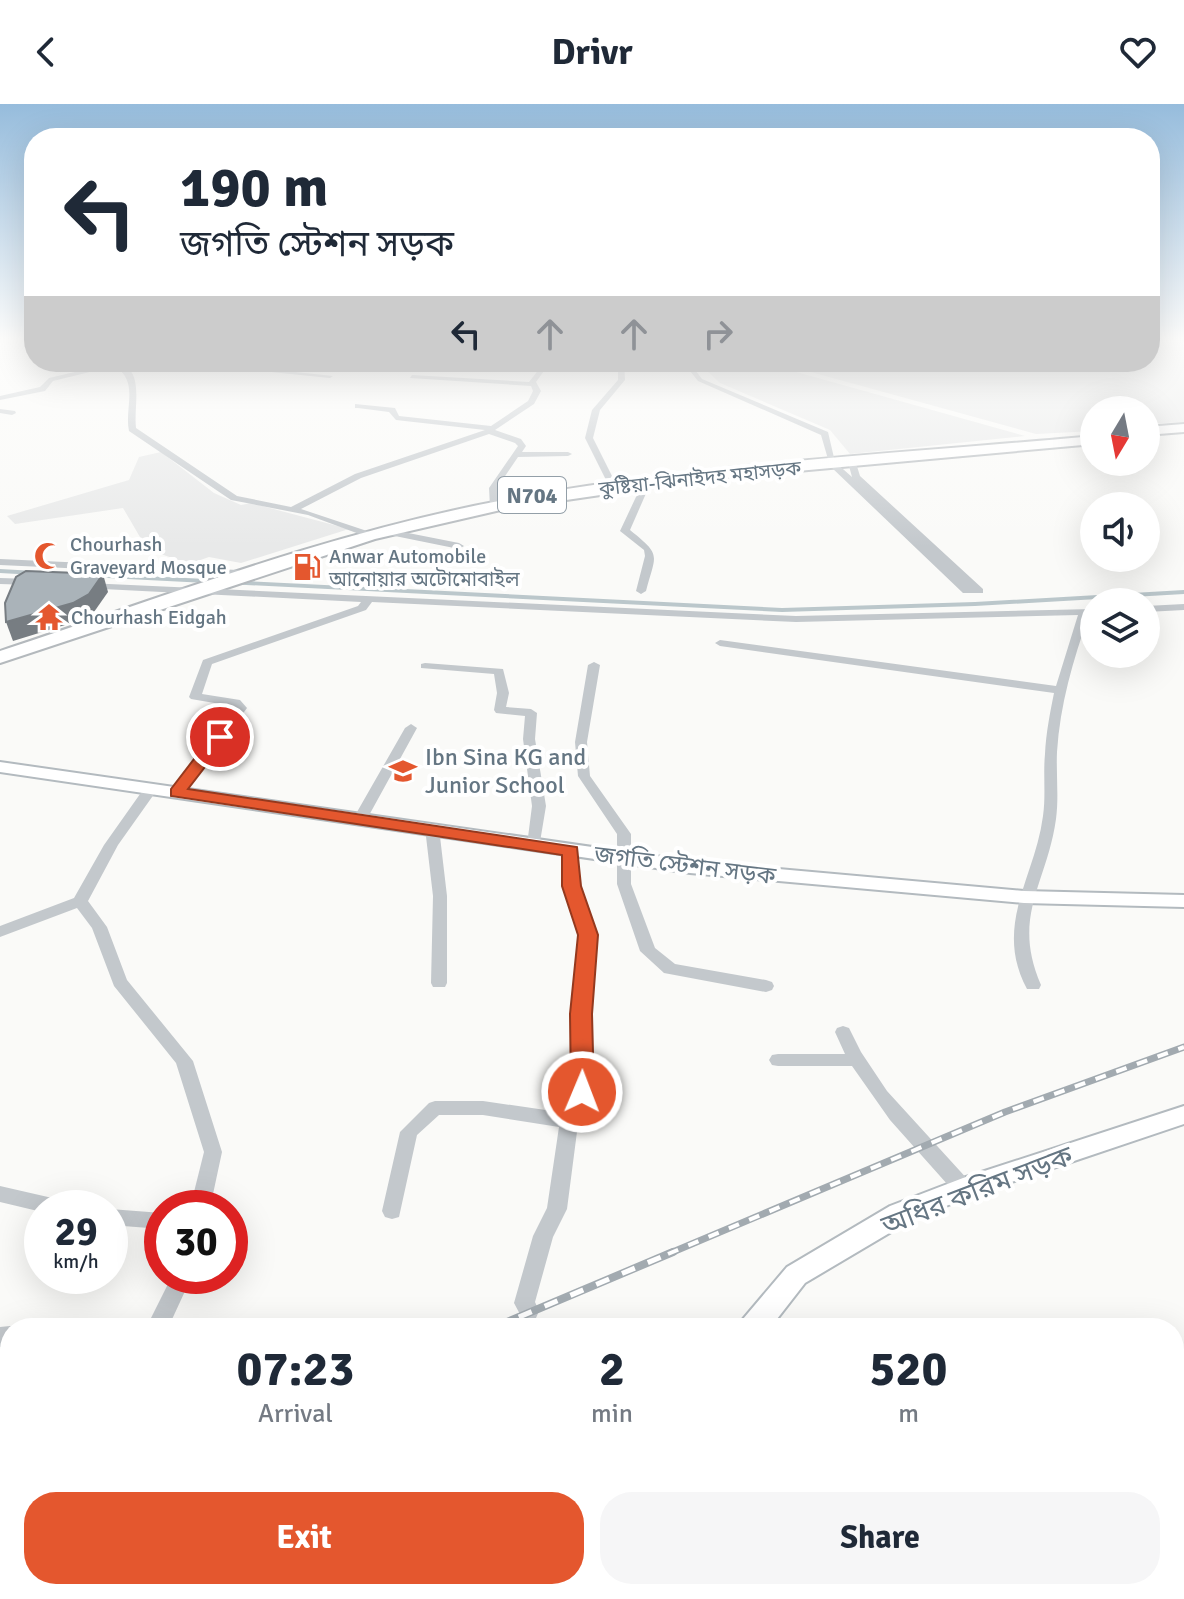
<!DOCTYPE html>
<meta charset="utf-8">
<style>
body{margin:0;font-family:Signika,"Noto Sans Bengali",sans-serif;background:#f6f6f7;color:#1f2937;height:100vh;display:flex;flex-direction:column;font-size:30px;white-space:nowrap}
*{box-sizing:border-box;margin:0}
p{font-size:26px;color:#747a83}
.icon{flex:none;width:44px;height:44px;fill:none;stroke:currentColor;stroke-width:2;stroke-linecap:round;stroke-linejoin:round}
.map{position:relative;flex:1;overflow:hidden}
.panel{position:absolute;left:0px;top:1214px;width:1184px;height:282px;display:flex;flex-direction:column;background:#fff;border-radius:32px 32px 0 0;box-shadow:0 8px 32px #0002}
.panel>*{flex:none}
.guide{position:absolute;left:24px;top:24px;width:1136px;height:244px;border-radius:32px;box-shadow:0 8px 32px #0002;background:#fff;color:#1f2937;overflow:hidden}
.needle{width:52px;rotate:190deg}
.buttons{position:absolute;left:1080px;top:292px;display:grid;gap:16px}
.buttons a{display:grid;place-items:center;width:80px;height:80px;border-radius:50%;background:#fff;box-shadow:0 8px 32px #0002;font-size:40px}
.speed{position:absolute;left:24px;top:1086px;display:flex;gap:16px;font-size:40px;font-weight:700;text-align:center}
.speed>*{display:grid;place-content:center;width:104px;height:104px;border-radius:50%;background:#fff;box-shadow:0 8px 32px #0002;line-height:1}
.speed small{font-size:20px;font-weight:400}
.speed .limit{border:12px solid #d22;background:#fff;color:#111}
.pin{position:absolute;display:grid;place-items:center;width:68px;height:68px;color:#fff;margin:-34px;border:4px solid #fff;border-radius:50%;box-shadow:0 2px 8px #0007}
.me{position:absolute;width:88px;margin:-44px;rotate:1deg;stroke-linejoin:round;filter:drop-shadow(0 0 6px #0008)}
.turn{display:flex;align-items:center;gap:28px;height:168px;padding:0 24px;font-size:36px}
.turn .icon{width:104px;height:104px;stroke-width:2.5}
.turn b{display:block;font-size:56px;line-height:68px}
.lanes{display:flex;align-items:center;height:76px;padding:0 24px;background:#0003;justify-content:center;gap:40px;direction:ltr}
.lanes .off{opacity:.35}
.eta{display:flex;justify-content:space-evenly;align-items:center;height:136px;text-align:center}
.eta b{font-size:48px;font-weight:700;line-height:56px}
.action{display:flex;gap:16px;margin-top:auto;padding:16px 24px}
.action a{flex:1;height:92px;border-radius:32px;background:#e4572e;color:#fff;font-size:32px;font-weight:700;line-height:92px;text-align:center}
.action a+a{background:#f6f6f7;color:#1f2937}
header{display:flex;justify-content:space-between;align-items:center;height:104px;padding:0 24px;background:#fff;font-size:36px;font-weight:700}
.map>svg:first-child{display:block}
.built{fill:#e8e9e9}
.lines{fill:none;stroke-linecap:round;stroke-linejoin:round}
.canal{fill:#bbc7cb;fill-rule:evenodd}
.secondary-casing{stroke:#b3babf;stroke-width:4}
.highway-casing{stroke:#b4b9bd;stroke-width:4}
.street{fill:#c3c8cc;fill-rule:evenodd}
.secondary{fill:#fff;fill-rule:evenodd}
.highway{fill:#fff;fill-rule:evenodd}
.rail-far1-casing{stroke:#a2aab0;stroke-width:7}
.rail-casing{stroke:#a2aab0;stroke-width:8}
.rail-far1{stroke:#fff;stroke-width:4;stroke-dasharray:11;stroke-linecap:butt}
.rail{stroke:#fff;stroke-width:5;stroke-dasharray:14;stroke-linecap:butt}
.shaded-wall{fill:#777d82}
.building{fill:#aab3b9;stroke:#777d82;stroke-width:2}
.route{fill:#e4572e;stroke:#94391e;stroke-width:2}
.labels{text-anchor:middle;stroke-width:8;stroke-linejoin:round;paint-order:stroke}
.far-street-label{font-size:20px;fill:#657683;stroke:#fff}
.far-poi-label{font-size:20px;fill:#657683;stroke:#fff;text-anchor:start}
.shield{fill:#fff;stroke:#939fa8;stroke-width:2}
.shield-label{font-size:22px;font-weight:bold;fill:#657683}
.poi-label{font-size:24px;fill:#657683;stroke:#fff;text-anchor:start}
.street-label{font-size:24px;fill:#657683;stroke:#fff}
.near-street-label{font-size:28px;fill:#657683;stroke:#fff}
</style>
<header><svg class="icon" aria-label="back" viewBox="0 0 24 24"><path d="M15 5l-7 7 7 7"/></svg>Drivr<svg class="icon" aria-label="heart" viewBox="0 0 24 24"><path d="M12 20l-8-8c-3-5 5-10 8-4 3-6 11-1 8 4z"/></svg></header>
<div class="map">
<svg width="1184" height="1495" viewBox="0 0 1184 1495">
<rect width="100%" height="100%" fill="#fafaf8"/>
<!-- built -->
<path class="built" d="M1150,233h34v85l-38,2v-14h-52v21l-58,3 -247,-68 58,-4h303z
M775,262l250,70 -175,18 -20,-24 -110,-47 -15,-14z
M161,348l53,41 27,12 10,-2 98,26 -108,34 -32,-6 -20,7 -42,-15 -24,-41 -108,16 -8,-8 122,-36 10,-23z"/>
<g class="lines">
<!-- canal -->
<path class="canal" d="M0,465l35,2 4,2 -4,2 -35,-2z
M85,469l697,35 193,-6 209,-12v4l-209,12 -193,6 -694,-35h-3z"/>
<!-- secondary casing -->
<g class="secondary-casing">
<path id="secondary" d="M0,658l690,99 334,30 160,4v12l-160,-4 -334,-30 -690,-101z
M1184,1002v18l-214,72 -62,26 -103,61 -35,45h-31l4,-9 44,-52 103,-61 73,-28z
M532,1486h35l-4,9h-35z"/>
</g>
<!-- highway casing -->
<g class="highway-casing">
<path id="highway" d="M1184,320v8l-38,3v-8z
M1094,332v8l-384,35 -205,30 -130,30 -375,124v-12c166,-55 332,-119 504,-151 194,-37 394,-46 590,-64z"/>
</g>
<!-- street -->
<path class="street" d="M108,258c40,0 25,41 28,66l101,68 54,11 64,-33 130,-44 -89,-10 -7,-8 -31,-4h-3v-4l40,4 4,8 92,10 37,-25 5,-10 -2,-5 -121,-8 2,-3 117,7 11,-14 -2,-6h6l2,6 -10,14 5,9 -7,13 -39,26 26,9 5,7 -4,6h46l4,2 -4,2 -50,1 -21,31 1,19 -4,3 -4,-3 -1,-19 29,-42 -3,-3 -26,-9 -128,44 -60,31 72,24v4l-3,1 -62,-23 -77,-15 -102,-69c-5,-23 11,-50 -15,-65l-61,15 -8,10 -45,9v-4l40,-9 9,-9 60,-14z
M174,258h25l134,14 -3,2z
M618,258h6l1,18 -25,30 -7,28 24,48 -4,3 -4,-3 -24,-48 7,-28 26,-30z
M683,258h6l13,17 126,53 7,30 17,15 -4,-15 7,-2 5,16 123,113v4h-20l-133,-127 -9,-31 -123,-54z
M0,305l15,2 1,2 -4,2 -12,-2z
M647,375l4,3 -21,48c32,26 26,23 16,61l-5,3 -5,-3 9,-35 -1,-6 -24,-19 23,-49z
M388,425l71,14 5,3 -5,3 -74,-15v-4z
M0,455l238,11 5,3 -5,3 -238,-11z
M0,474l31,1 5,3 -5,3 -31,-1z
M87,479l709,33 298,-7v6h-5c-16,45 -29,90 -32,137 -1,22 2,45 -1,67 -9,65 -45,97 -15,166l-2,4h-12c-34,-64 8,-111 16,-173 3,-21 0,-42 2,-62 1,-21 5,-41 9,-61l-334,-47 -5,-3 5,-3 336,46 22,-71 -282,7 -424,-20 -6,8 -154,54 -10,30 38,6 7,8 -65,87 -5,1 -7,-4 65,-84 -3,-2 -41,-7 -2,-2 14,-37 155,-54 3,-4 -278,-14 -1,-2z
M1184,500v6l-38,2v-6z
M594,558l6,3 -13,77 3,34 41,58v50l24,64 20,16 91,16 6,2 2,4 -2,4 -6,2 -102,-19 -24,-22 -23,-67v-50l-39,-58 -3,-34 13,-77z
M425,559l78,6 6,24 -3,14 25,2 6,4 -2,26 11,67 -7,42 -5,1 -7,-4 5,-39 -9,-67 2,-23 -29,-3 -2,-3 3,-17 -3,-19 -73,-6v-4z
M411,620l6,4 -50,91 -7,4 -5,-1 -2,-3 52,-91z
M150,682l7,4 -39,55 -30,56 19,26 20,53 66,81 29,91 -12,56h-20l14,-56 -28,-89 -62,-77 -22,-58 -15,-20 -77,29v-11l74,-28 30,-53 41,-58z
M432,720l7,4 8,68v87l-2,4h-12l-2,-4 2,-87 -8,-68z
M571,743l7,4v35l18,49 -7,79 4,57 -4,42 -11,11 -11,85 -14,28 -18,65 4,9 -3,7 -7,3 -7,-3 -8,-15 19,-67 14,-28 12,-81 -76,-12h-44l-22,20 -18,82 -7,2 -7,-2 -3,-6 18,-79 29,-29 6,-2h48l83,12 5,-3 4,-39 -2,-57 7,-79 -16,-49v-35z
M843,922l6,2 12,24 26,39 83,91 3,6 -3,6 -7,2 -7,-2 -66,-74 -38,-54h-74l-6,-1 -3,-5 3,-5 6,-1h67l-10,-22 2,-4z
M0,1082l61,14 7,2 3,6h-29v4l-42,-10z
M110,1105l52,4v16l-52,-4z
M172,1172h20l-24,52h-22z
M10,1222l5,2h-5v18l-10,1v-20z
M59,1486h24l1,9h-26z"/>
<!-- secondary -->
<use href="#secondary" class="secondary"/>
<!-- highway -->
<use href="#highway" class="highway"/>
<!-- rail-far1 casing -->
<g class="rail-far1-casing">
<path id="rail-far1" d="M668,1150l337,-142 179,-65"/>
</g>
<!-- rail casing -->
<g class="rail-casing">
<path id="rail" d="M493,1224l180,-76
M0,1461l10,-5"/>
</g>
<!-- rail-far1 -->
<use href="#rail-far1" class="rail-far1"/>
<!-- rail -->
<use href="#rail" class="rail"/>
</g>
<!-- shaded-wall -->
<path class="shaded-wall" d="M103,470l5,18 -14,20 -16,9 -65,20 -7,-19z"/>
<!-- building -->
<path class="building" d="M26,467l77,3 -14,20 -16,9 -67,19 -1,-19 11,-26z"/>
<!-- sky -->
<linearGradient id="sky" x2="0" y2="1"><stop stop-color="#96bcdc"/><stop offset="0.53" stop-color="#fdfdfc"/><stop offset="1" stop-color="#fdfdfc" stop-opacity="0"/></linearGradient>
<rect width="1184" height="443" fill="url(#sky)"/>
<!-- route -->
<path class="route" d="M220,628l8,5 -40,52 389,58 4,39 17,49 -6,79 2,78 -4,6h-16l-3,-6 -1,-78 8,-79 -16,-49v-31l-391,-59v-7l43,-56z"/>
<!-- icons -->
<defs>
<g id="mosque-bare" transform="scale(2.16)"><path d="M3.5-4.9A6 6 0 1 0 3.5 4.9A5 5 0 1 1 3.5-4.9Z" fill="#e4572e" stroke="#fff" stroke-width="2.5" paint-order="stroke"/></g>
<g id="fuel-bare" transform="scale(2.16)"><path d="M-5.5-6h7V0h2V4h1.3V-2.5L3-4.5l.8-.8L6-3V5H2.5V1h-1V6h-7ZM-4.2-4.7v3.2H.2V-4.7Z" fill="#e4572e" stroke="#fff" stroke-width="2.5" paint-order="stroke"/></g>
<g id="temple-bare" transform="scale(2.16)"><path d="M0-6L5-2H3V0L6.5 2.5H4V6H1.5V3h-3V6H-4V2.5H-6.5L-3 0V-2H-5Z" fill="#e4572e" stroke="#fff" stroke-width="2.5" paint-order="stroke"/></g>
<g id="school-bare" transform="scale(2.16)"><path d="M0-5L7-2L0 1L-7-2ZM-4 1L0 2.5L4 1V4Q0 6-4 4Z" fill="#e4572e" stroke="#fff" stroke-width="2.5" paint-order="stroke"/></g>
</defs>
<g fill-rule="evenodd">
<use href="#mosque-bare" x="48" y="452"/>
<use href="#fuel-bare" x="307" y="463"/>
<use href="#temple-bare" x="49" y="513"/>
<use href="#school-bare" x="403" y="667"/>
</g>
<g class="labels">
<!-- far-street labels -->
<g class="far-street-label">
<text transform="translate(700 374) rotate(-6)" y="7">কুষ্টিয়া-ঝিনাইদহ মহাসড়ক</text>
</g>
<!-- far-poi labels -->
<g class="far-poi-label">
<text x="70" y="447">Chourhash<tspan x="70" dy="23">Graveyard Mosque</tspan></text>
<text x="329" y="459">Anwar Automobile<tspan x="329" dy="23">আনোয়ার অটোমোবাইল</tspan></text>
<text x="71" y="520">Chourhash Eidgah</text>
</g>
<!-- shield labels -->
<rect class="shield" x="498" y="373" width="68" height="36" rx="6"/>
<g class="shield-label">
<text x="532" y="399">N704</text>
</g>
<!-- poi labels -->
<g class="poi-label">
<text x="425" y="661">Ibn Sina KG and<tspan x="425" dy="28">Junior School</tspan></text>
</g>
<!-- street labels -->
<g class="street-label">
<text transform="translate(685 761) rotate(7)" y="8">জগতি স্টেশন সড়ক</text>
</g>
<!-- near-street labels -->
<g class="near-street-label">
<text transform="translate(977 1086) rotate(-21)" y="10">অধির করিম সড়ক</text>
</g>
</g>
</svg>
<div class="buttons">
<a><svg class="needle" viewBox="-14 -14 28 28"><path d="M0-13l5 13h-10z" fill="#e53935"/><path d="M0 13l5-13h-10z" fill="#747a83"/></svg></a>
<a><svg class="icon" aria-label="sound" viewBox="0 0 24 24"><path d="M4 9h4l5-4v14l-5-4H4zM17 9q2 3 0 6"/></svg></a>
<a><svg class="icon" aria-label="layers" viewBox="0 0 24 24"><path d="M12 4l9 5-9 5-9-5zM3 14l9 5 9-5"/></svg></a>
</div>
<div class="speed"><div>29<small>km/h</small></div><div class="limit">30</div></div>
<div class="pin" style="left:220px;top:633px;background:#d93025"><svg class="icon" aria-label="arrive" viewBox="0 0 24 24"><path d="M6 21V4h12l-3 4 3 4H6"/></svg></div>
<svg class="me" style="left:582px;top:988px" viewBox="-20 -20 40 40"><circle r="17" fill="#e4572e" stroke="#fff" stroke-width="3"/><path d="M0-11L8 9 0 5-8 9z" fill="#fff"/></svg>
<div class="guide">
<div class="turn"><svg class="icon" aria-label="left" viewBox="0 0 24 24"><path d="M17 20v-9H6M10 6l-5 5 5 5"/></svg><div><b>190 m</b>জগতি স্টেশন সড়ক</div></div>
<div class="lanes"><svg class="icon" aria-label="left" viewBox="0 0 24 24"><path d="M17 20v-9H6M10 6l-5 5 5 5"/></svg><svg class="icon off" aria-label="ahead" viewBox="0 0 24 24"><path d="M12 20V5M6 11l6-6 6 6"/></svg><svg class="icon off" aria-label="ahead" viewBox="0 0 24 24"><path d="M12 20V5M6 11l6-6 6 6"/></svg><svg class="icon off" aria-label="right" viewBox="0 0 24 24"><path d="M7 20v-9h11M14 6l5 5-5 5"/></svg></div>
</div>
<section class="panel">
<div class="eta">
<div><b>07:23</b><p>Arrival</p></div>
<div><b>2</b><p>min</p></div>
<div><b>520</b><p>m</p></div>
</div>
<div class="action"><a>Exit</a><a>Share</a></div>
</section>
</div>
